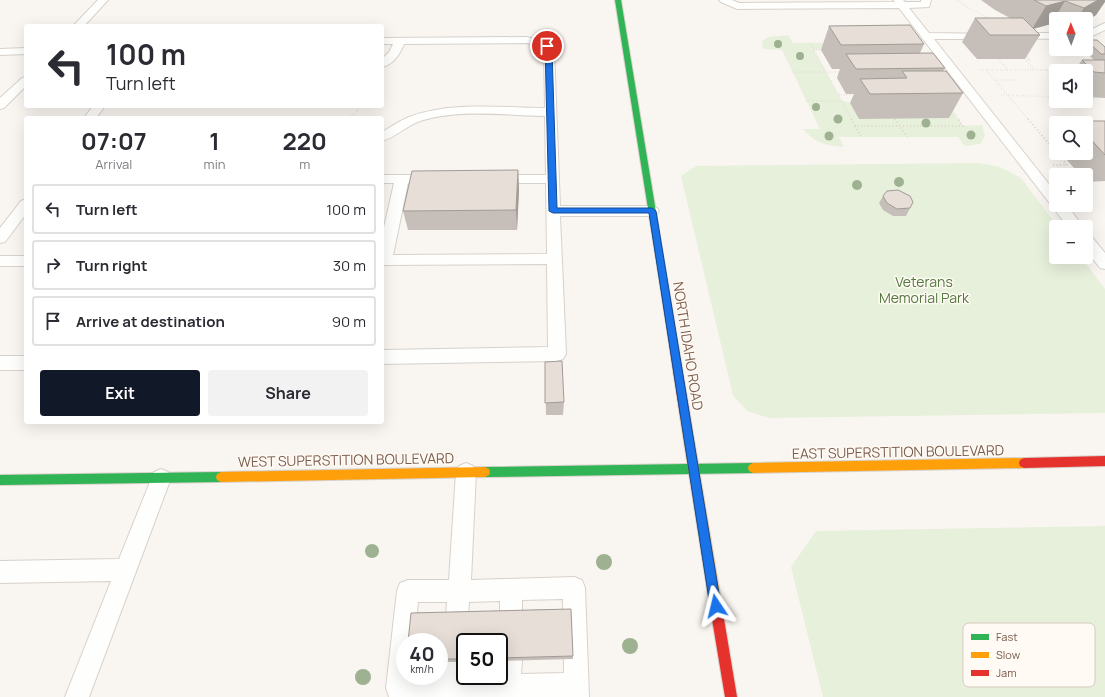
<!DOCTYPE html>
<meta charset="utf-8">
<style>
body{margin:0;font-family:Manrope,sans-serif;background:#f2f2f3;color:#2b2b33;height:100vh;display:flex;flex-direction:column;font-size:15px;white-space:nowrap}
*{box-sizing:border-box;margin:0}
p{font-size:13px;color:#7c7c81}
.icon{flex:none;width:22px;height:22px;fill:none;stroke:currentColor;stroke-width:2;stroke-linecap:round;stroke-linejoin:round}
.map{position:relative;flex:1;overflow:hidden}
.panel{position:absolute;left:24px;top:116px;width:360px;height:308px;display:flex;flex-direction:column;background:#fff;border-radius:4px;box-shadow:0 4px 16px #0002}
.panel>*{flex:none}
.banner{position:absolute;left:24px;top:24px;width:360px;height:84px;border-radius:4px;box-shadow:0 4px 16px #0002;background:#fff;color:#2b2b33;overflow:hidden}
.needle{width:26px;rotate:359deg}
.buttons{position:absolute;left:1049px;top:12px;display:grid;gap:8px}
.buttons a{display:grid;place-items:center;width:44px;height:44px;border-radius:4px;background:#fff;box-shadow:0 4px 16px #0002;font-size:20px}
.speed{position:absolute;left:396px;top:633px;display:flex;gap:8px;font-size:20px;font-weight:700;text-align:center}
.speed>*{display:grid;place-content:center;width:52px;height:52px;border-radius:50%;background:#fff;box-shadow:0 4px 16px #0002;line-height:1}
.speed small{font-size:10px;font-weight:400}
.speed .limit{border:2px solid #111;border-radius:6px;background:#fff;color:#111}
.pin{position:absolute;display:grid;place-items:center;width:34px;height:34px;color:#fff;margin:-17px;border:2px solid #fff;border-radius:50%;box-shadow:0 1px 4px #0007}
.me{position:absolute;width:44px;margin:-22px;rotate:350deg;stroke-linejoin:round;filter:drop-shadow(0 0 3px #0008)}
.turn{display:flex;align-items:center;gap:14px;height:84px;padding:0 16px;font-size:18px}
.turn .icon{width:52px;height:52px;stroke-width:2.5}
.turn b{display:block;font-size:28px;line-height:34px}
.eta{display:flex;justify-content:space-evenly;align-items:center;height:68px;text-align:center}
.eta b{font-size:24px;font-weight:700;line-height:28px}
.primary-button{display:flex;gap:8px;margin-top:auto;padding:8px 16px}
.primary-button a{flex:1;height:46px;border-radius:4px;background:#111827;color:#fff;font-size:16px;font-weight:700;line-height:46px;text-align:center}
.primary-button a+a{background:#f2f2f3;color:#2b2b33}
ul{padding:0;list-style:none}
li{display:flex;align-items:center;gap:12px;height:50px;margin:0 8px 6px;padding:0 8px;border:2px solid #e1e1e2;border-radius:4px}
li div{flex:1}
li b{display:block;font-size:15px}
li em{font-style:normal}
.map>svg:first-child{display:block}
.green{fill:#e7f0db}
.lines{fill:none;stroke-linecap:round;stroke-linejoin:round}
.lane-casing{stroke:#d7d1cb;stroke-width:2}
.fast-casing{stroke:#d9d2cb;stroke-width:2}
.slow-casing{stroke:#d9d2cb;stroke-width:2}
.jam-casing{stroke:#d9d2cb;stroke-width:2}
.path-far1{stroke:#dcd5d0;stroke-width:1.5;stroke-dasharray:0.5 2;stroke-linecap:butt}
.path{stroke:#dcd5d0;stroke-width:2;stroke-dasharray:1 2.5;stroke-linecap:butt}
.lane{fill:#fefefd;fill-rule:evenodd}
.fast{fill:#30b455;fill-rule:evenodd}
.slow{fill:#ff9f0a;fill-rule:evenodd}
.jam{fill:#e5322d;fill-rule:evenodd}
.tree{fill:#9eb190}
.wall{fill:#c6bfb9}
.shaded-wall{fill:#a19b96}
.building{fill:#e6ded7;stroke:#a19b96}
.route{fill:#1a73e8;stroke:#114b97}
.labels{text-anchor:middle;stroke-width:3;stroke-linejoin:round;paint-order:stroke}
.park-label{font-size:14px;fill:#537a41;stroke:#fffaf3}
.street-label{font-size:14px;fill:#7a5c4d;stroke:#fffaf3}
.key{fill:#fffaf3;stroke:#d7cbc1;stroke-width:1}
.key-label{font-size:11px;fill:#7a5c4d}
</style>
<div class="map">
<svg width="1105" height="697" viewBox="0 0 1105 697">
<rect width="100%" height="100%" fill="#f9f5f0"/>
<!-- green -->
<path class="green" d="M788,35l5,8 99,-1 22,-2 10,9 -110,1 27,50 9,3 103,9 10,14 19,-1 3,11 -5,8 -15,2 -7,-9h-119l5,10c-18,-1 -29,-4 -41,-18h17l-38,-79 -19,-1 -1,-8 7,-4z
M979,163l21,4 21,11 37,49h-2v30h25l24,32v124l-336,5 -22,-7 -14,-16 -52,-219 15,-10z
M1105,526v171h-282l-32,-130 25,-36z"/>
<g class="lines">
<!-- lane casing -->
<g class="lane-casing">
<path id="lane" d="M98,0h10l-24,26h-11z
M719,0h13l7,3 156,-1 -2,-2h10l2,2h16v-2h10l-2,7 -20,1 20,25 64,1 1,2 -1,2 -4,1h-55l122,154v12h11l16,22h-15l-169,-219 -162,1 -16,-7z
M1105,23v7l-19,9v-7z
M1017,33h39v6l-43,-1 -1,-2 1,-2z
M527,37l19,5 8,8 6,156h92l5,2 2,3 -2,3 -5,2h-92l6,138 -3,5 -6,2 -175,3v-14l166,-3 -1,-83 -165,1v-29l12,-53h-12v-8h52l5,1 2,3 -2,3 -31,1 -15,72 154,-1 -1,-71h-52l-5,-1 -2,-3 2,-3 5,-1h52l-1,-59c-41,-1 -86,-7 -125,5 -14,5 -24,16 -38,20v-9c9,-5 17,-11 27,-15 42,-16 92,-9 136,-9l-1,-58 -5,-4 -12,-3 -123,1c-4,10 -11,21 -22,23v-8l7,-7 4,-8h-11v-6z
M26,48v6l-26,1v-6z
M26,77v9l-22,22 -4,1v-11l22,-20z
M93,106h12l-9,12h-12z
M26,199v15l-21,28 -5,1v-15l21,-27z
M1086,235l5,1 14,17v16l-5,-1 -14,-18z
M0,256h26v10h-26z
M0,356h26v14h-26z
M466,463l7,3 3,6 -5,108 103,-3 8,3 3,8 4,109h-200l-3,-9 11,-97 3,-8 8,-3h41l7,-108 3,-6zM563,599l1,74 -43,1 1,-14 -4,-8 -8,-4 -8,4 -3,6v18h-34v-16l-3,-6 -8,-4 -8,4 -4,8 -1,13 -36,1v-34h9l4,-40h29l-1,14 3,8 8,3 8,-3 3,-8 1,-14 31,-1v13l3,8 8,3 8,-3 3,-8v-14z
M161,469l7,3 3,6 -82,219h-24l46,-116 -111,2v-22l119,-2 35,-87z"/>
</g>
<!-- fast casing -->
<g class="fast-casing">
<path id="fast" d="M615,0h6l49,297 -4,3 -4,-3z
M753,463l4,2 1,3 -1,3 -4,2 -268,4 -4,-2 -1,-3 1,-3 4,-2z
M221,472l4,2 1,3 -1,3 -4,2 -221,3v-10z"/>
</g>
<!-- slow casing -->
<g class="slow-casing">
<path id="slow" d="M685,412l3,1 2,3 31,185 -2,4 -4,2 -4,-2 -2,-4 -29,-185 2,-3z
M1024,458l4,2 1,3 -1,3 -4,2 -271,5 -4,-2 -1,-3 1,-3 4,-2z
M485,467l4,2 1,3 -1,3 -4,2 -264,5 -4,-2 -1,-3 1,-3 4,-2z"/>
</g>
<!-- jam casing -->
<g class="jam-casing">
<path id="jam" d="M666,294l4,3 20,119 -2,3 -3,1 -3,-1 -2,-3 -18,-119z
M1105,456v10l-81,2 -4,-2 -1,-3 1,-3 4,-2z
M715,595l4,2 2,4 16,96h-12l-16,-96 2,-4z"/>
</g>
<!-- path-far1 -->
<path class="path-far1" d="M957,0l13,9 19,9
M810,43l42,77
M814,50h9
M1025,55l5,5h-4l9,10
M998,59l10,11
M980,70h97
M1046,70l10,11
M987,71l42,49
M793,72h49
M996,80h21
M839,95h17
M1001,95l55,2
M1086,98l10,1
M806,101h35
M951,109l8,11
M346,118l10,-5 4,-7
M895,119l1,1"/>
<!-- path -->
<path class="path" d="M851,119l4,7h108l-5,-7
M895,119l12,18
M1028,119l28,33
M855,126l6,11
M1053,165h14l-10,-12"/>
<!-- lane -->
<use href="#lane" class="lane"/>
<!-- fast -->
<use href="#fast" class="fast"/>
<!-- slow -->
<use href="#slow" class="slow"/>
<!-- jam -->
<use href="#jam" class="jam"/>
</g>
<!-- trees -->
<g class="tree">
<circle cx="778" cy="44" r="4"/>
<circle cx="800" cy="56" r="4"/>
<circle cx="816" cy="107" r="4"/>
<circle cx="838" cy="119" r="4.5"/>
<circle cx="926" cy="123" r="4.5"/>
<circle cx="971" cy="135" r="4.5"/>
<circle cx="829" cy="136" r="4.5"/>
<circle cx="899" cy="182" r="5"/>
<circle cx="857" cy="185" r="5"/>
<circle cx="372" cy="551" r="7"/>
<circle cx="604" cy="562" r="8"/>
<circle cx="630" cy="646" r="8"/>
<circle cx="363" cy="677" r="8"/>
</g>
<!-- wall -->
<path class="wall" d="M981,0h124l-9,15 -10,6v-2h-30v8l-5,-3 -17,5 6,6 -15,24h-48l-15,-17 13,-24h35l-15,-8z
M829,26l95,18 -4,9 25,15 -2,3 20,22 -14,25 -90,1 -9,-16 4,-9h-8l-9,-16 3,-9h-8l-11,-19z
M1086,40l19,7v51l-19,-1v-26h-12l8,-11h12l-11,-11h3z
M1074,121h31v60l-19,1v-7h-6l-19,-22h25v-30h-14z
M518,170l1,20 -2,40h-109l-5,-19z
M883,196l30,6 -7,14h-13l-10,-6 -4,-7z
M545,362l19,40 -1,13h-17z
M571,609l2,50 -74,2v-19h-34v20h-26v-20h-31l3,-29z"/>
<!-- shaded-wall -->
<path class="shaded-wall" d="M1098,0h7v2l-9,13 -10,6v-2h-9l7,-11z
M1065,1l-14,23 -19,5 14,-23z
M518,170l1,20 -2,40 -1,-20z"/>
<!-- building -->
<path class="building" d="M1034,0h64l-14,8 -19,-7 -19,5z
M975,18h48l17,17h-50z
M910,25l14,19 -83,1 -12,-19z
M1086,40h11l8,7v7h-4z
M933,53l12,15 -89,1 -10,-15z
M1082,60h23v13l-11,-1z
M902,71h44l17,22 -93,1 -10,-15 47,-1z
M1074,121h31v34l-19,-21v-11h-11z
M518,170l-2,40 -113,1 9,-40z
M898,190l12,6 3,6 -3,6 -13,1 -10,-6 -4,-7 4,-5z
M562,361l2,41 -19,1v-41z
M571,609l2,47 -74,2v-16h-34v17h-26v-17h-31l3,-29z"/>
<!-- route -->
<path class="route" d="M545,45h4l3,5 5,158h95l4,3 65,395 -1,4 -4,2 -5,-2 -1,-4 -61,-393h-96l-4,-2z"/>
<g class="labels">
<!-- park labels -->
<g class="park-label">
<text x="924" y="287">Veterans<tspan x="924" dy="16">Memorial Park</tspan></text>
</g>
<!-- street labels -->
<g class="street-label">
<text transform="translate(688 346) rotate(81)" y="5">NORTH IDAHO ROAD</text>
<text transform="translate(898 452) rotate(-1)" y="5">EAST SUPERSTITION BOULEVARD</text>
<text transform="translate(346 460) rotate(-1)" y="5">WEST SUPERSTITION BOULEVARD</text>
</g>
</g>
<!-- legend -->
<rect x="963" y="623" width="132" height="64" rx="6" class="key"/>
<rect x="971" y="634" width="18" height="6" fill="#30b455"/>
<rect x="971" y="652" width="18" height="6" fill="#ff9f0a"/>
<rect x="971" y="670" width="18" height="6" fill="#e5322d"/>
<g class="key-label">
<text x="996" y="641">Fast</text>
<text x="996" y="659">Slow</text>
<text x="996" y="677">Jam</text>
</g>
</svg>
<div class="buttons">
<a><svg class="needle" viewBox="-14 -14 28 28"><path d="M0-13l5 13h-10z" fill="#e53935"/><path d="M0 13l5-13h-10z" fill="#7c7c81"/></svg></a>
<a><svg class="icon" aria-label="sound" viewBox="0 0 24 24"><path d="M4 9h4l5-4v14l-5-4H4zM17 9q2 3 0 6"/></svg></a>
<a><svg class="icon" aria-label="search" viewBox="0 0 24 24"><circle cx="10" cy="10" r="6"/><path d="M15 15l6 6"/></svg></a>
<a>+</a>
<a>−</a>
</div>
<div class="speed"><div>40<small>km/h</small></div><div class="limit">50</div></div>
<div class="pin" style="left:547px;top:46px;background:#d93025"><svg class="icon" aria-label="arrive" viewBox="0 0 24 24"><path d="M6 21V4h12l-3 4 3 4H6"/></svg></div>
<svg class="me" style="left:716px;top:606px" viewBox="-20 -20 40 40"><path d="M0-17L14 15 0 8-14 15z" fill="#1a73e8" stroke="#fff" stroke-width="4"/></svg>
<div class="banner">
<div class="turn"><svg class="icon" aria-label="left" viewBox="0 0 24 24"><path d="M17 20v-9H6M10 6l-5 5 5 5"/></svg><div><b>100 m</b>Turn left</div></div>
</div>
<section class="panel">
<div class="eta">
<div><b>07:07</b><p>Arrival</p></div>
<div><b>1</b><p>min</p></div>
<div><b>220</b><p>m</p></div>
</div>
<ul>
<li><svg class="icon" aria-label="left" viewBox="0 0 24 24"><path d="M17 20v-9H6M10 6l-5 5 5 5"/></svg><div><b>Turn left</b></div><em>100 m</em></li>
<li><svg class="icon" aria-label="right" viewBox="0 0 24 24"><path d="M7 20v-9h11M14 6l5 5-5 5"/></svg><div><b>Turn right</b></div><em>30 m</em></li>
<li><svg class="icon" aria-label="arrive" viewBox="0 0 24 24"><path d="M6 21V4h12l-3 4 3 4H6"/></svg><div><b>Arrive at destination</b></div><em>90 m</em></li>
</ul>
<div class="primary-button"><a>Exit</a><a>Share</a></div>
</section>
</div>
